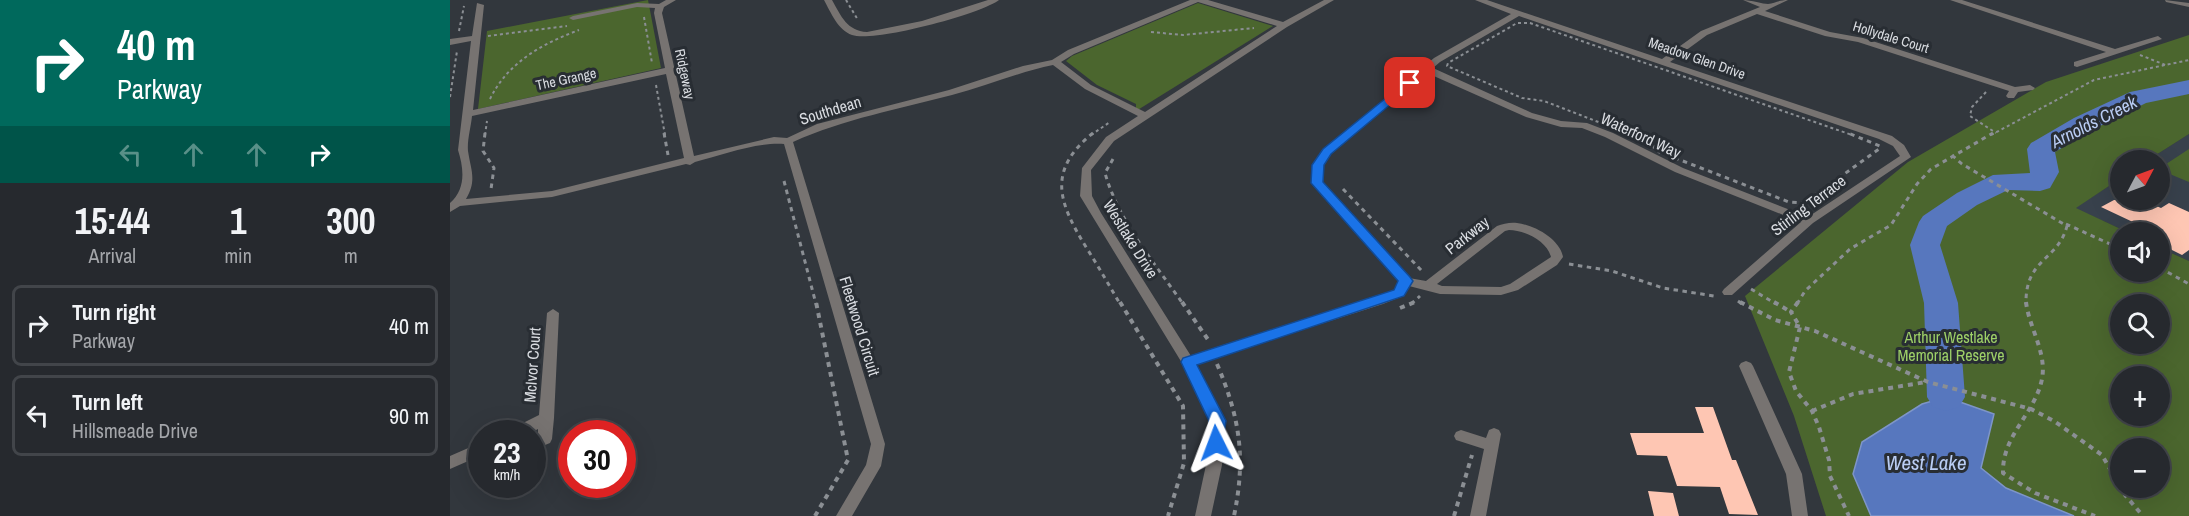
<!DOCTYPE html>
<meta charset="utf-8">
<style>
body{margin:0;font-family:"Archivo Narrow",sans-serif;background:#32353a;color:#f1f3f6;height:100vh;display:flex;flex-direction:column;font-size:22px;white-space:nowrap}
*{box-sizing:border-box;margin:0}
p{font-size:20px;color:#a4a6aa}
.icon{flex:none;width:33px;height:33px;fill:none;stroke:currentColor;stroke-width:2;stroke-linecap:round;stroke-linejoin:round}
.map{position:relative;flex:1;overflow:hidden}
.sheet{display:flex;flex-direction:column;background:#26292e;width:450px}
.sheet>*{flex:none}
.hud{background:#00695c;color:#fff;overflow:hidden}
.needle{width:39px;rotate:49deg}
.tools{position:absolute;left:1660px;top:150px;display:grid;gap:12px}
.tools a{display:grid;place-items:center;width:60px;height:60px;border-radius:50%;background:#26292e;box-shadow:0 6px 24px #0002,0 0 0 2px #42454a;font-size:30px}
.speed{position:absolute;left:18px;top:420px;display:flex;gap:12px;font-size:30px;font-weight:700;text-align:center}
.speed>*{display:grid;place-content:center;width:78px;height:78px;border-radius:50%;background:#26292e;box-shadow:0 6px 24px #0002,0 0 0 2px #42454a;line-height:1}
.speed small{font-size:15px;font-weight:400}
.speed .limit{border:9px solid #d22;background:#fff;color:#111}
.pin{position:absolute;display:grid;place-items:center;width:51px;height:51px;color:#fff;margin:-26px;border-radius:12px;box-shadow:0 3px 9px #0006}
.me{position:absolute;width:66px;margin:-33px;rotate:357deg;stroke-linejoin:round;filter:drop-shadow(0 0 4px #0008)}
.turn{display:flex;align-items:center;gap:21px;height:126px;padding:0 18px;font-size:27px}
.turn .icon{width:78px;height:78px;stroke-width:2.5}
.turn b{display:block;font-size:42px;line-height:51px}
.lanes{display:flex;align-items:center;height:57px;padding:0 18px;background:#0003;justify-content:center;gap:30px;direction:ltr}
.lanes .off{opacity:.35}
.eta{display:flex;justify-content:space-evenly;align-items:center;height:102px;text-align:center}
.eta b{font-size:36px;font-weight:700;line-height:42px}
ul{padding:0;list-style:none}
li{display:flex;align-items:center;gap:18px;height:81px;margin:0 12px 9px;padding:0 6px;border:3px solid #42454a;border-radius:9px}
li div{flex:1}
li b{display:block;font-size:22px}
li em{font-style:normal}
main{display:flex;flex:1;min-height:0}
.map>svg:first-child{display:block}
.built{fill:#38414c}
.green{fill:#4b662e;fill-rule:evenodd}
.water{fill:#5777be;stroke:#7e95c8;stroke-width:1.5}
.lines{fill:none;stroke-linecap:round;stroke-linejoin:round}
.river{fill:#5777be;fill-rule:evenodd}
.building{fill:#fec6b3}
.path-far2{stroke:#8b8f94;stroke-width:2;stroke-dasharray:3 3;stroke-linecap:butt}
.path-far1{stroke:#8b8f94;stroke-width:3;stroke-dasharray:4.5 4.5;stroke-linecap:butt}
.path{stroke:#8b8f94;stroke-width:4;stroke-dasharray:5 5;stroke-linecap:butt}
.street{fill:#777371;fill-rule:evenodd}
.route{fill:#1a73e8;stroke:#114b97;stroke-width:1.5}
.labels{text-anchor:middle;stroke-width:6;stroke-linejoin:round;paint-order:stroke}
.far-street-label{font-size:14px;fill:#d9dce1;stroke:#282d33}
.street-label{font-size:16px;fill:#d9dce1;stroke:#282d33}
.park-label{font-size:16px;fill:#9ed168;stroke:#282d33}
.water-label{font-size:18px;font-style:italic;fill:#bacdf4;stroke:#282d33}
.near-water-label{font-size:21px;font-style:italic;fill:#bacdf4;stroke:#282d33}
</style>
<main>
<section class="sheet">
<div class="hud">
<div class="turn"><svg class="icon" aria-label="right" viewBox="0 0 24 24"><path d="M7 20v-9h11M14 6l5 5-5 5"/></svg><div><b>40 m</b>Parkway</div></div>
<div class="lanes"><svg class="icon off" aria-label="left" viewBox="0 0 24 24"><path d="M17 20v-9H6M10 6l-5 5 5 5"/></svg><svg class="icon off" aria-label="ahead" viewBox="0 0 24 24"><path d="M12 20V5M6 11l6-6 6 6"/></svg><svg class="icon off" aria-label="ahead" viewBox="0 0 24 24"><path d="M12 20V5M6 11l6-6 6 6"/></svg><svg class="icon" aria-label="right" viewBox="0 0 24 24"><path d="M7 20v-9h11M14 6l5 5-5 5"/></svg></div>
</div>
<div class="eta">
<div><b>15:44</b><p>Arrival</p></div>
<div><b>1</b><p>min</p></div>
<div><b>300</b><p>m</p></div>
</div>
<ul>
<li><svg class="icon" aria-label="right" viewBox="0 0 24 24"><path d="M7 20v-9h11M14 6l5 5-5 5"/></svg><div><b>Turn right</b><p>Parkway</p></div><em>40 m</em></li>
<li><svg class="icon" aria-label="left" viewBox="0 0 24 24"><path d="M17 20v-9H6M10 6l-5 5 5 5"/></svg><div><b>Turn left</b><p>Hillsmeade Drive</p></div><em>90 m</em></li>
</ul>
</section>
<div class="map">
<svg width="1739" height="516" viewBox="0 0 1739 516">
<rect width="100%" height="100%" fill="#32373d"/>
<!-- built -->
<path class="built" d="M1739,134v127l-29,-13v-16h-33l-52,-24 46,-30v22h39v-40h-12z"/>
<!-- green -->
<path class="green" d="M198,0l13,68 -183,41 9,-78z
M748,3l75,23 -137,85v-7l-39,-19 -31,-24 6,-5z
M1739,35v99l-41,26h-27v18l-45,30 51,24h-6v40h39v-24l29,13v255h-363l-32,-100 -49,-120 163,-134 138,-80zM1671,304h39v40h-39zM1671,376h39v40h-39zM1671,448h39v40h-39z
M1739,149v33l-29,-12v-2z"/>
<!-- water -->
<path class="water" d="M1496,397l48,17 -13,54 25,20 68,28h-203l-18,-42 9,-32 60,-38z"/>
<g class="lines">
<!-- river -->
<path class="river" d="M1739,80v14l-43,9 -54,27 -37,22 4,20 -9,16 -10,3 -32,-1 -31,15 -30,21 -7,19 18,58 7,94 -6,10 -13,4 -13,-4 -6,-10 -3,-94 -14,-58 9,-23 4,-6 34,-23 36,-18 37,-2 -3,-24 4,-6 43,-25 56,-26z"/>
</g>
<!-- building -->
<path class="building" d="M1664,200h28l19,8 8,-5 20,9v38l-7,5 -22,-11v-12h-40l15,-9 -34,-16z
M1245,407h18l19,53h4l22,55 -29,-1 -9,-27 -43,-1 -10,-30 -30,-1 -7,-22h74z
M1198,491l25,2 6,23h-25z"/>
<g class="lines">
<!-- path-far2 -->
<path class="path-far2" d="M396,0l12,20
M194,17l8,46
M9,31l5,-25
M701,32l32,3 71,-7
M38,36l79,-10
M1690,55l28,11
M206,85l9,50
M1536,92l-14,15 -2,9 26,17
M0,97l7,-46
M40,99c18,-37 52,-55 89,-69
M35,135l2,-14
M641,135l19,-13
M1182,135l-88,-34 -22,-3 -75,-32 1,-3 69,-40h13l322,112
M1541,135l103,-55 95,-20"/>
<!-- path-far1 -->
<path class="path-far1" d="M35,133l-2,18 11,17 -3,21
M214,133l4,22
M643,133c-47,38 -34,70 -7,114 12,19 23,38 34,57
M1178,133l21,8 8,10 132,51 15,1 75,-54 1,-3 -32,-13
M1502,155l10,9 105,62c-9,35 -42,32 -41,78
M663,159l-8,14c14,49 49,89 78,131
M334,181l32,123
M893,189l79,82
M1616,224l55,25
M1119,264l43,7 51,17 51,8
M1710,268l29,16
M1301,289l25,15
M1288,301l4,3
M961,304l9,-8
M1347,304l8,-13 45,-42 41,-24 26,-41 14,-15 62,-36"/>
<!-- path -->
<path class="path" d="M670,302l63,104 1,57 -16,53
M732,302l27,39
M1290,302l35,18 40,11 113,51 103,27 23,12 48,34 23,40 18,21
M1324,302l17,10
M1348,302l-7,10 9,15 -11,45 7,19 16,20 7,16 10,33 1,16 19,40
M1576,302c3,26 21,50 16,77 -7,35 -40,56 -39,94l32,20 60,23
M950,308l15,-6
M767,364c23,54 29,94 17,152
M1362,411l41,-17 73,-12
M31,433l21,-10
M365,516l33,-56 -32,-158
M1004,516l18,-61"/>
<!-- street -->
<path class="street" d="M216,0h10l-12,7 -2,6 32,143 80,-19 13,1 30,-14 132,-34 74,-24 29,-6 16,-10 122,-50h18l75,22 41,-22h10l-47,27 -173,114 -23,29 1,26 9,17 90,143 203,-66 5,-8 -87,-99 1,-18 10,-15 111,-92 77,-44 -36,-14h12l175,59 39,-28 59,-24 -17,-7c8,0 20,4 25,4 7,-1 11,-4 20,-4l-23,11 65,21 33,6 152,49 15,-2 5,3 -2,2 -15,2 -4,6h-6l-2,-2 3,-5 -151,-49 -33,-6 -68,-22 -50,21 -37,27 222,74 12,9 7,12 -98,66 -81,72h-8l-2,-3 2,-3 77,-67 -126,-50 -70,-35 -23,-9 -21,-1 -35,-10 -99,-44 -96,81 -8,11 -1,17 87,96 17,3 71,-55c6,-2 13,-4 20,-3 17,2 43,16 46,34l-6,8 -39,25 -17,5 -61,-1 -31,-8 -6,10 -20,8 -187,60 29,57 -3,44 -11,51h-16l11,-51 5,-44 -29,-58 -102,-167 2,-28 24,-31 32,-21 -53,-27 -32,-24c-34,7 -67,21 -101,30 -53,14 -108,24 -159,47l92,302 -4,22 -29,50h-16l30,-51 5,-21 -87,-300c-27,-2 -62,11 -89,18l-5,3 -4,-1 -134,33 -92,9 -10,6v-9c16,-14 14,-34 8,-53l13,-109 -21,4v-6l22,-3 5,-33 7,2 -11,105 192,-42 -11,-55 1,-5 -18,-1 -64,13 -4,-2 4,-2 64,-13 22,1zM748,2l79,24 -132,86 -54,-27 -30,-23 13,-8zM1069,16l360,123 14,7 7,10 -92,61 -125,-49 -70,-35 -26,-10 -26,-2 -29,-8 -99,-45 7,-6zM216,74l18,84 -132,33 -86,8c11,-19 5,-28 2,-48 -1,-11 3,-24 4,-35zM1059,230c15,0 38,11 42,27l-41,27 -9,3 -59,-1 -5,-2 68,-53z
M374,0h8c9,16 15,31 35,32l55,-11 66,-21h11c-18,14 -126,43 -147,35 -14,-5 -21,-22 -28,-35z
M1500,0h12l153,49 43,-13 4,3 -85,28 -3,-1v-4l32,-10z
M1715,0l24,3v4l-23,-5z
M103,309l6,4 -5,105 -2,21 -2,4 -5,2 -5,-2 -2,-4v-10l-10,5h-21l2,-4 30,-15 8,-102z
M1296,361l5,2 2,3 49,108 6,42h-16l-6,-42 -47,-108 2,-3z
M1044,428l5,2 2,4 -15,82h-16l14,-67 -28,-9 -2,-4 2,-4 5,-2 25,8 3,-8z
M32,442v13l-32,14v-13z"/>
</g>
<!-- route -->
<path class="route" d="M957,81l9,2 -85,71 -7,11 -1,17 87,95 3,4 -9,15 -207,69 29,56 -4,26h-12l-3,-4 2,-22 -28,-59 2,-4 211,-68 4,-9 -87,-98 1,-18 11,-16z"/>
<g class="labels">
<!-- far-street labels -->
<g class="far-street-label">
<text transform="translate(1441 37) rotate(17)" y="5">Hollydale Court</text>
<text transform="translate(1247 58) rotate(19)" y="5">Meadow Glen Drive</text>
<text transform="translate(235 74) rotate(78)" y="5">Ridgeway</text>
<text transform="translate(116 79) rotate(-12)" y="5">The Grange</text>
</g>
<!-- street labels -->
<g class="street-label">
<text transform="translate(380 110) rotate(-17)" y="6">Southdean</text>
<text transform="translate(1191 135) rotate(25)" y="6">Waterford Way</text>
<text transform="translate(1358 205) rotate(-37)" y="6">Stirling Terrace</text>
<text transform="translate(1017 235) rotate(-38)" y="6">Parkway</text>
<text transform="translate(681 239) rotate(58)" y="6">Westlake Drive</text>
<text transform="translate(410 326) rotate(73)" y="6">Fleetwood Circuit</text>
<text transform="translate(82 365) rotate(-86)" y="6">McIvor Court</text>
</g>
<!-- park labels -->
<g class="park-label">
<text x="1501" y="343">Arthur Westlake<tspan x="1501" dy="18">Memorial Reserve</tspan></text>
</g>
<!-- water labels -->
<g class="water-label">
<text transform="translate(1644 122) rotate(-27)" y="6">Arnolds Creek</text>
</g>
<!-- near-water labels -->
<g class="near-water-label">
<text x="1476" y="470">West Lake</text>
</g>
</g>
</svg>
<div class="tools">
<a><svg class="needle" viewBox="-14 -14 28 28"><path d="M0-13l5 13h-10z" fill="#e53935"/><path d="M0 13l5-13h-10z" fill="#a4a6aa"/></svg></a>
<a><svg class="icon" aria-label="sound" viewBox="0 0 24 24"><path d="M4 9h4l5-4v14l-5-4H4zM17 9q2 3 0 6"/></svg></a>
<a><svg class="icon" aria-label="search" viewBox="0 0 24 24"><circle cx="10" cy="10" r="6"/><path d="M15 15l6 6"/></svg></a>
<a>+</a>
<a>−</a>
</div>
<div class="speed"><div>23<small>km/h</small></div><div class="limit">30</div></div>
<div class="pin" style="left:960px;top:83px;background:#d93025"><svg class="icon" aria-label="arrive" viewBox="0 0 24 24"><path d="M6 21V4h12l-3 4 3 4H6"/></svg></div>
<svg class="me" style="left:766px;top:443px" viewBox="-20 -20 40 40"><path d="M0-17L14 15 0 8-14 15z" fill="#1a73e8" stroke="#fff" stroke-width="4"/></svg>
</div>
</main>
